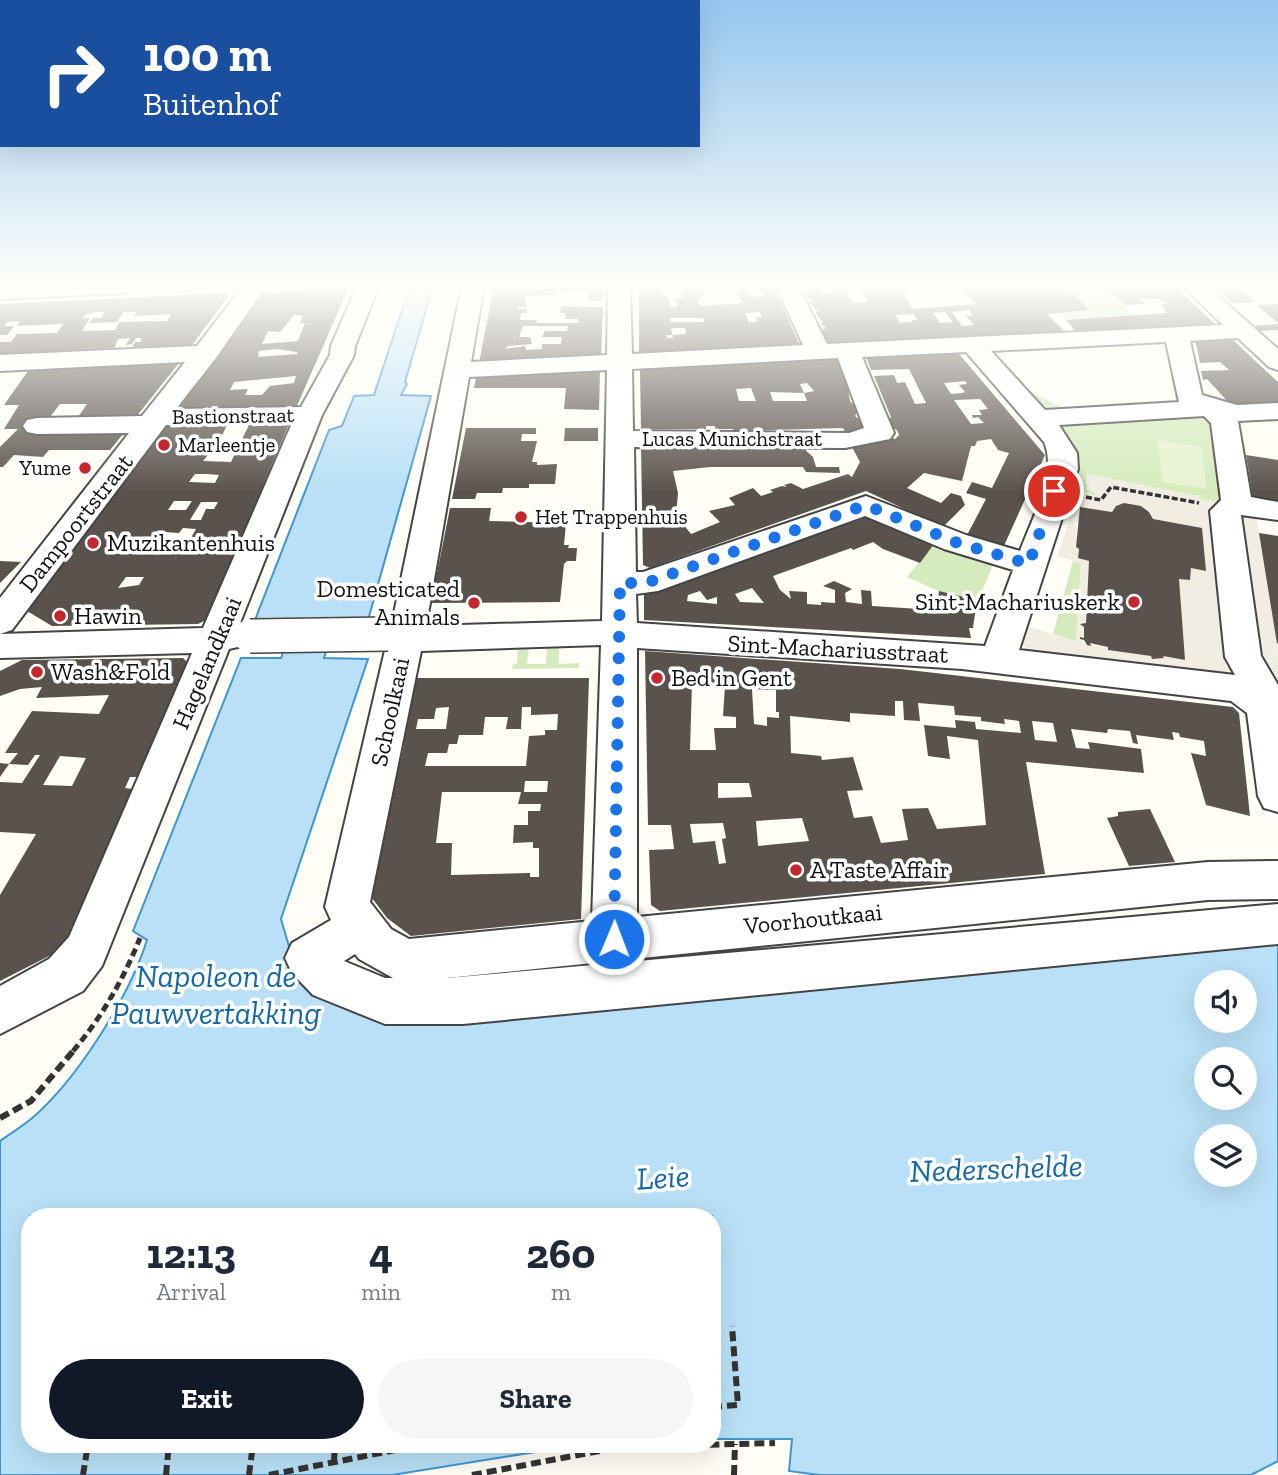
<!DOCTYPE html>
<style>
body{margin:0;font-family:"Zilla Slab",serif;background:#f6f6f7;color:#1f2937;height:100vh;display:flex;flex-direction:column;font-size:26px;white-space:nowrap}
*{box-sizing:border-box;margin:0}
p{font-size:23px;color:#747a83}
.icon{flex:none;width:38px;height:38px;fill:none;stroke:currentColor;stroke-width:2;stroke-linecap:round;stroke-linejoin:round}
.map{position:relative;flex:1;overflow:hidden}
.details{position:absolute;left:21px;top:1208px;width:700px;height:245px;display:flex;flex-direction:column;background:#fff;border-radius:28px;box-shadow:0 7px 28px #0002}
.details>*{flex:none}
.banner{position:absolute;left:0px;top:0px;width:700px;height:147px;box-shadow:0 7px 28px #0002;background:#1a4fa0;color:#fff;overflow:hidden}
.buttons{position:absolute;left:1194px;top:970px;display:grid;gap:14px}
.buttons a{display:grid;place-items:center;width:63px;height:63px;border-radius:50%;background:#fff;box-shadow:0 7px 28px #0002;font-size:35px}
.pin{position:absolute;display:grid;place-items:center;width:60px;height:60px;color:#fff;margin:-30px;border:4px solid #fff;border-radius:50%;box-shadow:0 2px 7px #0007}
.me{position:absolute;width:77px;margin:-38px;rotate:1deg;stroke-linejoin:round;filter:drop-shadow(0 0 5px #0008)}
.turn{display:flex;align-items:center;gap:24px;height:147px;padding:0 28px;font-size:32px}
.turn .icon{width:91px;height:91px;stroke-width:2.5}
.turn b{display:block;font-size:49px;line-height:60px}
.eta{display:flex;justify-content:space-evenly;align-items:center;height:119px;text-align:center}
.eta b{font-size:42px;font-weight:700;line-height:49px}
.action{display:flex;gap:14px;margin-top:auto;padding:14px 28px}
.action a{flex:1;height:80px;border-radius:42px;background:#111827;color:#fff;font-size:28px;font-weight:700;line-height:80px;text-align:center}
.action a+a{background:#f6f6f7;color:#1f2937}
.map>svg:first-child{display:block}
.green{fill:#d5ebbd}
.pitch{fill:#e6f2cf}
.plaza{fill:#f1ede2;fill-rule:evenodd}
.water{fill:#b9e0f7;stroke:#3f96cf;stroke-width:2;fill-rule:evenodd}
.building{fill:#5a524d;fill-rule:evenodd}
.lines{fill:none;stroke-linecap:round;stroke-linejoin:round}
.minor-casing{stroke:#444;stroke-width:4}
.path-far3{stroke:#333;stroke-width:2.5;stroke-dasharray:4.5 2.5;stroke-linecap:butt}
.path-far2{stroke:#333;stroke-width:3.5;stroke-dasharray:6 2.5;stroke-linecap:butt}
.path-far1{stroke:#333;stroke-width:5;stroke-dasharray:8 4.5;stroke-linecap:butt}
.path{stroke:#333;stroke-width:6;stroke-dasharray:10 5;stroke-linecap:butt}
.minor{fill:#fff;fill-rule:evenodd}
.minor-bridge-casing{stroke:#444;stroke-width:36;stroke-linecap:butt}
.minor-bridge{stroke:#fff;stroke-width:33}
.route{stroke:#1a73e8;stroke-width:12;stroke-dasharray:0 21.6}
.poi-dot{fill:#c4262e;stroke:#fff;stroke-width:2.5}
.labels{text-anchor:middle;stroke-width:7;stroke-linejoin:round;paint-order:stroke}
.far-street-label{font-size:21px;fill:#111;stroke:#fff}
.far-poi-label{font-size:21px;fill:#111;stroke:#fff;text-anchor:start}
.street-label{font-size:24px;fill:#111;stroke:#fff}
.poi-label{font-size:24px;fill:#111;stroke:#fff;text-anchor:start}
.near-water-label{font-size:32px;font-style:italic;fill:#1768a6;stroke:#fff}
</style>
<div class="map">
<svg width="1278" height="1475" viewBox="0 0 1278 1475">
<rect width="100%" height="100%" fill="#fffdf5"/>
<!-- green -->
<path class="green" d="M1059,286h45l31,31 -69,3 -8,-7 24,-2z
M1022,387l44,23 93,-6 13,14 29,-2 12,4 11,80 -7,2 -122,-10 1,4 -28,-8 -11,-77 -17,-4z
M934,544l60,19 -16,37 -40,-9 -31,-14z
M1073,561l8,2 -5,78 -23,-7z
M518,646h11l-2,18h19l1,-18h12v18l20,-1v5l-67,1 1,-5h4z"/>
<!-- pitch -->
<path class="pitch" d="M1158,440l43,7 6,42 -45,-7z"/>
<!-- plaza -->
<path class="plaza" d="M1087,474l113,22 1,3 16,3 7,-2 32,16 22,137v45l-244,-43 -17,-14 6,-16 53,16 5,-78 -23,-7 19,-64 18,4v-4l-9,-2zM1127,503l24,9 2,7 52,52 -14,-3 -1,12 -11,-1 5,78 3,3 -24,-4 -11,3 -1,-3 -42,-6 -1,-3 -18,-4 -3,2 -7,-6v-2l4,1v-11l-4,-3 6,-1 3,-62 -10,-3 -1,-11 -5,-2 3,-1 1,-18 -3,-2 5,-1 2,-16 31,5 2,-6z"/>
<!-- water -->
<path class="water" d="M410,286h23l-28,96 2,2 -6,11 30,1 -63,224h-32l-12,38 44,1 -87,260 12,41 31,28 954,-51v524l-27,14h-432l-30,-4 3,-32h-80v-223h-682v228h555l-193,31h-392v-334c10,-7 21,-14 31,-22 46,-39 98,-122 116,-179l-14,-9 108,-273h40l14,-37 -40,-1 74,-190 13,-4 12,-30 20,-1zM1206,982h38v38h-38zM1206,1059h38v38h-38zM1206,1136h38v38h-38z"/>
<!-- building -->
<path class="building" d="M494,286h110l-1,15h-15v-10l-31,1v3l-32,1 1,11h-8v2h9v4h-6l-1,7h17l-1,3h42v-4h-13l1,-6h-6l1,-7 42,1 -2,50 -122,6zM523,326h45l-1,5h-22l-3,6h20l-1,7h-19v5l-16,1 -1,-4 -20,3 3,-3 24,-2 -2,-7h-11z
M639,286h21l2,8h5l4,13h7l-4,-9h9l-4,-12h22l3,9 -7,3 3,8 42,-3 -6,-14h10l3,8 15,-1 -5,-10h14l27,59 -155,10 -6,-3zM760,312l2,5h-6l1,5h-8l-4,-9zM670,318h33l1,4h-33zM671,328h14l1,6 -14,1 1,3h-6l-1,-3h6z
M805,286h12l4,7h12l-4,-7h14l10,17 15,-1 -10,-16h44l6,7 -5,1 10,15 64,-5 -16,-15h4l-2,-3h96l8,8h7l15,16 -42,4 19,19 -238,12 -8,-14 6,-3 -6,-5h3l-8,-11h3l-9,-10h4l-7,-7 -1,-3h3zM969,310l4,6h-7l8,9 -12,1 -10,-14zM945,312l8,10 -13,1 -7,-10zM914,314l3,6h-5l1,2 -13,1 -5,-8z
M1104,286h71l40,38 -138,9 -11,-13 101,-7 -6,-9h5l-6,-5h-20l6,5 -21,1z
M1213,286h24l19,16 -24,1z
M345,287l3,2 -52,119 -113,2 -3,-3 82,-114zM294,315l9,1 -3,7h5l-7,18 -36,3 6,-13 12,1zM277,349l20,3v2l-39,3 1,-6zM296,376l-2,7 -24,3 -8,9h-17l3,-6 -18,1 4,-8z
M225,293l4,2 -39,53 -60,3 5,-9h5l2,-4h-6l-4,6 -6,1 4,-7 -12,1 -5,13 -113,6v-16h11l6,-8 40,-1 6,-9 -46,2 3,-5 -13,1 -3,4h10l-7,9h-7v-31zM96,312h9l-4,6h-8l-3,5 27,-1 6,-10h14l-3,4 37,-2 -4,7 -48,1 -4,8 -33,1 8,-13 -8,1 3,-4z
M1278,304v19l-21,-18z
M1278,324v6l-18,1 -7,-5z
M1230,337l48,45v21h-49l-22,-24 -4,1 -2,-9 28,-1 -9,-8 -20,1 -5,-24z
M953,352l6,2 86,101 -42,93 -37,-11 20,-38 -20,-6 6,-11 20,6 17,-35 -11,-3 -7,-11 -14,2 -2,5h-4l-9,35 -38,-8 -17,15 34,15 10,-10 10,3 4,9 -22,22 -77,-36 -216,77 -7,-3 -2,-118h161l11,10 3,10h23l1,6 -34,-1 -3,-5h-93l-37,4 5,22 -2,22 15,19 29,-12 -11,-11 26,-6 -6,-7 24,-10 8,8 12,-4 -3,-2 12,-4 5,1 -3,-2 7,-2 12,6 45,-15 4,3 8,-15 -8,-15h9l-2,-6 30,-5 6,3 4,-4 -2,-5 -5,-2 -3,-8 2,-3 -17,-41 20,-1 3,8 8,-1 10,22 11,-1 -17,-34 -38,1 -5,-13zM965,381l2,3 -8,1 6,7 -3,1 -11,1 -7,-11zM980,399l8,10 -9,1 3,5h-10l1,3 5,-1 6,6 -13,1 -17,-24z
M837,359l9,18 4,24 5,5 2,7 -2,3 5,4 4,7 -3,5h-16l-2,-4 -110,3v-2h-18v-3h-9v3h-65l-1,-58 5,-3zM807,383l7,8 -10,2 3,8h-34l-3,-9 34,1 -4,-9zM751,388l5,13h-17l-3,-12z
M179,363l-47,59 -56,-2 11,-16h-27l-14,18 82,6 -18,22h-61l-6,7 -29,-2 -11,12h-3v-20l18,-18h-14l15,-24h-15l24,-34z
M597,371l3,1 -1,38 -35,-1 2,-21h-92l2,-10 3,-1z
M289,424l-83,196 -8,4 -146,2 -25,-15 135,-182 7,-3 58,-1 -8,17 -16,19 28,1 18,-37zM195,474h12l12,1 -4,8 -26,-1zM174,501h18l-6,9h-18zM201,502h17l-4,7h-8l-5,11h-11zM183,528l13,1 -13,23 -18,-1 7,-11 -12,-1 4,-7 15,1zM135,538l11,1 -8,11h-10zM126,577h18l-5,8 -21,3z
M466,428h70v6h-14l-1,7h16l-5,21h5v3l20,-1 -2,20h-26v4h-26l-1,5h-25l-2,6h-23z
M565,428h33v13h-34z
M1246,455l32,5v46l-25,-8z
M1124,503l17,3 8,6 4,7 49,9 4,43 -15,-3 -1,12 -11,-1 6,81 -22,-4 1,2 -12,1 -1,-3 -43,-6v-3l-18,-4 1,3 -4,-1 -3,-5 -4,-1v-2l4,1v-11l-4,-3 6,-1 3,-62 -11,-3 1,-9 -3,-2 4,-40 32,5 4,-6z
M450,508h41l-2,13 77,2 -2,22h5l-1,3h9l-1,13h-9l-3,3 -4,38 -129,1z
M868,517l66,27 -14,19 -37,-14 -10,-7 -20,8 -2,-2 -78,28 7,14 11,9 -2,-8 18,1v12l14,1v-3l14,1v-13l-12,-4 11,-5 18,8 -7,4 1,9 16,2 -1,-14 10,1 1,15 64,4 3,-19 38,9 -4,28h-4l2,10 -327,-18v-26zM752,588l12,15 -24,-1 -5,-8zM700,591l7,9 10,-3v7l-30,-3 1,-6z
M1259,533l19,3v107l-1,1z
M0,561l21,1 -21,21z
M645,651l255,18 333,38 6,6 11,103 -44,-11 -15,-52 15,3 -2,-15 -24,-4 -1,-4 -7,-1 2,8 -38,-5 2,9 -5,-1 -3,-12 -22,-2 -1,4 -36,-4 5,19 14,1 -2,-7 53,7 3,24 -118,-11 19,112 -385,37 -9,-6 -2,-55 25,-1 -3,-24h-23zM692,683l33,3 -2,30 13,1v11h-22l2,22h-26zM752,689l24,1v22h3v6l-12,-1v9l-13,-2zM895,701h8l1,19 16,1 -2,-18 36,3 1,9 26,2v4l24,3 -1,-5 15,2 2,12 -45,-4 -1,-7 -20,-2 1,8 -32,-3 4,31 22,3 -3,-23 31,4 8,85 -49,4 -9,-21 -26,1 6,31 -27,3 -9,-27 -18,2 -7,-27 16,-1 -10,-33 -31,3 -1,-4 -30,-3 -1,-37 60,6v-9l45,3zM1032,721l21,2 4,19 -22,-2zM718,783h31l3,14 -34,1zM802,818l7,23 -51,5 -2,-25zM723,823l3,15 -4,1 4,24 -7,1 -4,-23 -22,2 -3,-19z
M183,658l4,4 -50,115h-7l-5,11 7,1 -69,160 -63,32v-86l36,-61 -36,-2v-50l22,1 18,-28h-5l-7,10 -19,-1 -9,13v-14l9,1 9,-11h-13l27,-42 67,3 10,-19 -73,3 6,-11 -22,2 -20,7v-25l22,-11zM60,756l26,2 -14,28 -29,-1z
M415,678h174l-8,241 -170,17 -24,-18 -15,-20 -3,-1 35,-152 -2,-3zM449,707l-3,22h-30l2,-10h16l2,-11zM522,707h9v8l27,-1 -1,16h-12v5l-16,1 -3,30h-101l3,-13h19l2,-9h8l2,-9h24l2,-18h23l-2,12h15zM525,781h23l-1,11h-23zM442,792h79l-3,12h23l-1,7h-12v14h-14l-1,18 20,-1v6h6v29h-9v-4l-79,2 1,-32h-16z
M1150,809l25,53 -46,4 -22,-48 11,-2v-4z"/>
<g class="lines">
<!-- minor casing -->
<g class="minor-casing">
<path id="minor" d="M0,286h132l-3,5 -8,2 -121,6z
M243,286h23l-50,72 -40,51 125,-2 29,-52 1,-9 26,-60h22l-24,60 -1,9 -32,60 -82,208 11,3 5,9 -5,9 -22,5 -127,317 -19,25 -83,43v-48l49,-27 20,-22 123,-284 -192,5v-60l129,-165 -92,1 -10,-2 -4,-6 4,-6 10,-2 105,-2 43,-54 -185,9v-16l197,-9zM292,423l-89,205 -203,6 12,-4 154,-205z
M462,286h22l-13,76 136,-7 1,-69h22l2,68 171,-9 -27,-59h22l29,58 396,-19 -40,-39h24l71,63v21l-9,-3 -31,-29 -48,3 12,54 35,10 41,-2v16l-40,2 13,76 27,5v18l-37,-5 20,141 17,29v127l-14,-4 -6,-12 -11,-83 -16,-12 -269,-32 -325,-21v269l571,-55 70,-1v38l-70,1 -761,78 831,-74v40l-815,80h-78l-72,-29 -21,-22 -7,-15 7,-15 39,-23 -6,-13 61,-261 -10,-3 -5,-9 5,-9 16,-2zM1166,342l13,60 -134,8 -54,-59zM966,352l78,90c14,31 -13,78 -24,109l-54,-16 -100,-39 -223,76h-7l-2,-125 211,1 45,-9 4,-6 -32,-76zM838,358l26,70 -15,5 -216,-2 -1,-62zM607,370l-5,251 -176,5 43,-249zM1204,416l7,7 10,77 -11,11 15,146 10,18 -216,-25 59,-181 -1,-16 -18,-28zM865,516l79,33 69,21 -28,76 -348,-23 -1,-29 22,-3zM601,645l-9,276 -183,18 -18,-10 -21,-27 51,-251zM355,954l4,5 34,19h-8l-41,-17z"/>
</g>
<!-- path-far3 -->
<path class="path-far3" d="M143,290l39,-4
M188,293l2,-5"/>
<!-- path-far2 -->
<path class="path-far2" d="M1086,497l15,3 10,-13 88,16"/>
<!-- path-far1 -->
<path class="path-far1" d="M73,1051c29,-34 50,-71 67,-113"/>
<!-- path -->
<path class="path" d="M0,1118l31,-17 43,-51
M712,1407l26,-2 -6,-79
M580,1444l1,11
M334,1461l1,-17
M83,1475l5,-31
M166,1475l3,-31
M249,1475l4,-31
M269,1475l157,-31
M472,1475l149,-28 154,-4
M734,1475l1,-31"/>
<!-- minor -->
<use href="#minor" class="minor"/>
<!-- minor-bridge casing -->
<g class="minor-bridge-casing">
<path id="minor-bridge" d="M250,636l138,-2"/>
</g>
<!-- minor-bridge -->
<use href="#minor-bridge" class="minor-bridge"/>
</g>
<!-- sky -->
<linearGradient id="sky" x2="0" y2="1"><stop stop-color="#95c6ee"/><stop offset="0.58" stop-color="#fffefa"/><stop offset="1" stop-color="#fffefa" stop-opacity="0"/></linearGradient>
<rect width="1278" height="493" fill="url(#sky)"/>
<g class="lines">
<!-- route -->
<path class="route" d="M614,939l6,-356h26l220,-78 89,37 74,22 25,-73"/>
</g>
<!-- markers -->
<g class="poi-dot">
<circle cx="164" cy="445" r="7"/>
<circle cx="85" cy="468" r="7"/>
<circle cx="521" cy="517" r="7"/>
<circle cx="93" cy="543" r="7"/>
<circle cx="1134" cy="602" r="7"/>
<circle cx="474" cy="603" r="7"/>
<circle cx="60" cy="616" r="7"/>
<circle cx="37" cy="672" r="7"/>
<circle cx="657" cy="678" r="7"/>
<circle cx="796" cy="870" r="7"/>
</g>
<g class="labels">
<!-- far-street labels -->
<g class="far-street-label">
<text transform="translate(233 416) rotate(-1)" y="7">Bastionstraat</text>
<text x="732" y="446">Lucas Munichstraat</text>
</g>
<!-- far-poi labels -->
<g class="far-poi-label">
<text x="178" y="452">Marleentje</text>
<text x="71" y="475" text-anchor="end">Yume</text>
<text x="535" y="524">Het Trappenhuis</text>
</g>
<!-- street labels -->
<g class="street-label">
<text transform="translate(76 523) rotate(-52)" y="8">Dampoortstraat</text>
<text transform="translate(838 649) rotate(3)" y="8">Sint-Machariusstraat</text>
<text transform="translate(207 663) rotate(-67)" y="8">Hagelandkaai</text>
<text transform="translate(390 712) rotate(-78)" y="8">Schoolkaai</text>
<text transform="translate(813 919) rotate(-6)" y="8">Voorhoutkaai</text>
</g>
<!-- poi labels -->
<g class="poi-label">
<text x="107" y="551">Muzikantenhuis</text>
<text x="460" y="597" text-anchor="end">Domesticated<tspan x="460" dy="28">Animals</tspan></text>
<text x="1120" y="610" text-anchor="end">Sint-Machariuskerk</text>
<text x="74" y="624">Hawin</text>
<text x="51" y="680">Wash&amp;Fold</text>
<text x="671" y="686">Bed in Gent</text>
<text x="810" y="878">A Taste Affair</text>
</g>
<!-- near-water labels -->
<g class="near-water-label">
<text x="216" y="987">Napoleon de<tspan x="216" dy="37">Pauwvertakking</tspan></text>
<text transform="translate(996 1168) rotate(-2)" y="11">Nederschelde</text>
<text transform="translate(663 1177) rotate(-4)" y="11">Leie</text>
</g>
</g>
</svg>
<div class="buttons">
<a><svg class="icon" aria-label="sound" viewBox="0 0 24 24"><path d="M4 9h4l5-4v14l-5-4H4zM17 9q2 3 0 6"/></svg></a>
<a><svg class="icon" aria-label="search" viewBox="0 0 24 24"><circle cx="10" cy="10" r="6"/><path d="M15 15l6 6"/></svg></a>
<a><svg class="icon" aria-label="layers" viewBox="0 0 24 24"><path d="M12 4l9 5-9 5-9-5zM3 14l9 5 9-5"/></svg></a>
</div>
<div class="pin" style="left:1054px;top:491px;background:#d93025"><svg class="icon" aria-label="arrive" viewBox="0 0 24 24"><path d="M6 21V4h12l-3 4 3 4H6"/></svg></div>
<svg class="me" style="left:614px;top:939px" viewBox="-20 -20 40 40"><circle r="17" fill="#1a73e8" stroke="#fff" stroke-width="3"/><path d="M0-11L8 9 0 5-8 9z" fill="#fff"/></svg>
<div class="banner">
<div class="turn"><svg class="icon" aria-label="right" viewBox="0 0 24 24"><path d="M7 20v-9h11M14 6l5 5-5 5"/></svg><div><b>100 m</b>Buitenhof</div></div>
</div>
<section class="details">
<div class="eta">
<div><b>12:13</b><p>Arrival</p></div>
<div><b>4</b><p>min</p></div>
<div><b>260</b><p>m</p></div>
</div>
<div class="action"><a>Exit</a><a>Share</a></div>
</section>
</div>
